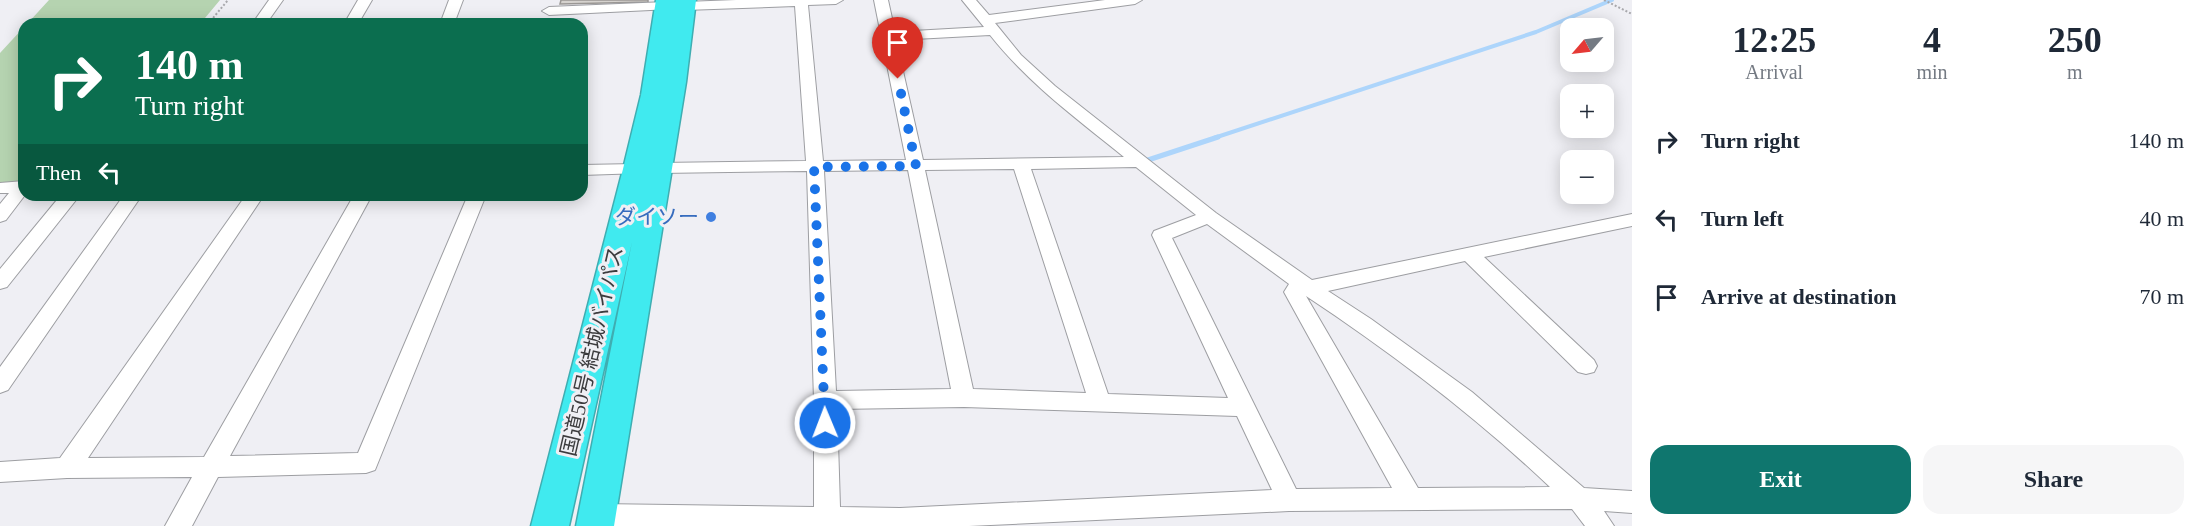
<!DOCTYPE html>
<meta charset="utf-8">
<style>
body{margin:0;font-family:"Times New Roman","Noto Sans JP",serif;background:#f6f6f7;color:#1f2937;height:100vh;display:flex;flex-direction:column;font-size:22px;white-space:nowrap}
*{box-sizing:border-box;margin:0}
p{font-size:20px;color:#747a83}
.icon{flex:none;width:33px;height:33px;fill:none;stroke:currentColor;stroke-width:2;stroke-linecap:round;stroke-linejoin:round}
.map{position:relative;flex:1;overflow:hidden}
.sheet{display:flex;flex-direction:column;background:#fff;width:570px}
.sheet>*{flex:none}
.banner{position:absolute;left:18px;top:18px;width:570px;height:183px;border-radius:18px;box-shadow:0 3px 15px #0003;background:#0b6e4f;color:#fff;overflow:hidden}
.needle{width:39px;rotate:242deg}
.fabs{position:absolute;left:1560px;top:18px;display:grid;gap:12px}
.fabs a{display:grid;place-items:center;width:54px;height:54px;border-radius:12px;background:#fff;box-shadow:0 3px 15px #0003;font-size:30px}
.pin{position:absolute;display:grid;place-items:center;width:51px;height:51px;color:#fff;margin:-62px -26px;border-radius:50% 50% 50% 0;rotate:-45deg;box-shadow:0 0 6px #0007}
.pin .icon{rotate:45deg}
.me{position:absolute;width:66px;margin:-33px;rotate:359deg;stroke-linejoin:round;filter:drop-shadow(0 0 4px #0008)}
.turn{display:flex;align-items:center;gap:21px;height:126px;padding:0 18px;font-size:27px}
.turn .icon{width:78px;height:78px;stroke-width:2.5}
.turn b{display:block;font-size:42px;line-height:51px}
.then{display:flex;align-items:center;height:57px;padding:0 18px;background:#0003;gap:12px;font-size:22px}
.eta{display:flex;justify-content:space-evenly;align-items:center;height:102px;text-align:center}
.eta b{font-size:36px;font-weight:700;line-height:42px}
.cta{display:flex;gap:12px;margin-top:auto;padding:12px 18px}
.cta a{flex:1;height:69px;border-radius:18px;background:#0f766e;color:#fff;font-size:24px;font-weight:700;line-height:69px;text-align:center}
.cta a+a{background:#f6f6f7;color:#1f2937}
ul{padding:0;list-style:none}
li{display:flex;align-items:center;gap:18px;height:78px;padding:0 18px}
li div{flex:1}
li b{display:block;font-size:22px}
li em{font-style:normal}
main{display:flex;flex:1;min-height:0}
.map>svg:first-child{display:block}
.green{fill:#b5d3b0}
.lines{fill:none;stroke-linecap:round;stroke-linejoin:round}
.stream-far1{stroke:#add5fb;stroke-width:4}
.stream{stroke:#add5fb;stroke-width:5}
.building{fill:#d5d2ce;stroke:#9a9794;stroke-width:1.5}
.minor-casing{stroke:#9d9ea2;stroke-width:2}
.highway-casing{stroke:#3fadb1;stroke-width:3}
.path{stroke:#a8a8ac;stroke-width:2;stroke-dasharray:2 2;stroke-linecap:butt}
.minor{fill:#fff;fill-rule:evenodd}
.highway{fill:#40eaef;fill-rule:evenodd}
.route{stroke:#1a73e8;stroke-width:10;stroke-dasharray:0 18}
.shop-dot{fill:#3f7fe0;stroke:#efeff4;stroke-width:2}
.labels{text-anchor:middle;stroke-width:6;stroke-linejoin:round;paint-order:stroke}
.shop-label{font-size:21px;fill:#366cbe;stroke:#efeff4;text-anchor:end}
.street-label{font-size:21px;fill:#3c3c3e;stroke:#efeff4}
</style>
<main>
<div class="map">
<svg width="1632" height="526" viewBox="0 0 1632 526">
<rect width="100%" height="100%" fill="#efeff4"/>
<!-- green -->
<path class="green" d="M49,0h171l-20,24h-173z
M24,27v156l-24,2v-132z"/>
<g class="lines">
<!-- stream-far1 -->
<path class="stream-far1" d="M1214,138l322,-106 76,-32"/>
<!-- stream -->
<path class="stream" d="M1148,160l70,-23"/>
</g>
<!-- building -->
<path class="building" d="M561,0h87v2l-88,2z"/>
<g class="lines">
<!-- minor casing -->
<g class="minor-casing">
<path id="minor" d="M269,0h14l-17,24h-14z
M358,0h14l-14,24h-14z
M449,0h14l-9,24h-14z
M736,0h107l-7,4 -28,1 15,156 83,-1 -32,-160h14l7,32 89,-5 -22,-27h14l13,15 116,-15h37l-7,4 -140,19 26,32 34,31 161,127 96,67 320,-66v12l-148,31 110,103 3,6 -3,6 -8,2 -8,-2 -113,-111 -137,30 43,28 101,73 112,96 48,3v22l-28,-2 10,15h-29l-13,-17 -283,2 -320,15h-372l-8,-3 -4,-8 4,-8 9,-3 216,3v-107l-7,-229 -147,2 -6,-1 -3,-4 3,-4 6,-1 146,-2 -11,-155 -110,4 -7,-4 7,-4zM990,35c38,48 87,84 134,122l-201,3 -27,-120zM1136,167l60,48 -42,16 -2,4 76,163 -120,-4 -77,-225zM1014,169l72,224 -113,-4 -48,-219zM908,170l43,219 -115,2 -12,-220zM1207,224l82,60 -5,8 108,196 -96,1 -124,-251zM1306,296c86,57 169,120 244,191l-132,1zM964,407l273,9 35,74 -372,18 -60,-1 -3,-98z
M666,2l7,4 -2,3 -122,6 -7,-4 7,-4z
M636,164l6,1 3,4 -3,4 -60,2v-10z
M24,181l1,14 -19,25 -6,2v-18l9,-11h-9v-10z
M61,195h19l-73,92 -7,2v-20z
M124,195h18l-134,195 -8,3v-26z
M246,195h18l-176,263 116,-1 150,-262h18l-142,261 128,-3 110,-258h18l-111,275 -9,3 -148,4 -26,49h-27l27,-49 -125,1 -67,4v-20l60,-4z"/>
</g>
<!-- highway casing -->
<g class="highway-casing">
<path id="highway" d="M656,0h20l-5,35 5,-35h20l-10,82 -72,444h-38l56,-284 -63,284h-38l92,-357 18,-74z"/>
</g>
<!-- path -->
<path class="path" d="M1604,0l28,14
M208,24l20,-24"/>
<!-- minor -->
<use href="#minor" class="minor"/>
<!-- highway -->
<use href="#highway" class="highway"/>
</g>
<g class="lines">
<!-- route -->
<path class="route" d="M825,423l-11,-256 102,-1 -18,-87"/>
</g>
<!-- markers -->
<circle class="shop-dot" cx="711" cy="217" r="6"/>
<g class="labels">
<!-- shop labels -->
<g class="shop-label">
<text x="699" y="224">ダイソー</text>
</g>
<!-- street labels -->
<g class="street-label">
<text transform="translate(592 351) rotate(-77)" y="7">国道50号 結城バイパス</text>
</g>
</g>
</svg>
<div class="fabs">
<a><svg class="needle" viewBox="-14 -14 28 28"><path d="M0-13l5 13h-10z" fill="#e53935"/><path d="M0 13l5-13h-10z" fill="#747a83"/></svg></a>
<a>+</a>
<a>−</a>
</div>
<div class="pin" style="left:898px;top:79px;background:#d93025"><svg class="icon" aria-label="arrive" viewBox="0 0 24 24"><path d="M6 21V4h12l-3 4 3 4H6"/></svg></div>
<svg class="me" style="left:825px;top:423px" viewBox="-20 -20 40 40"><circle r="17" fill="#1a73e8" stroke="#fff" stroke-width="3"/><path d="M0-11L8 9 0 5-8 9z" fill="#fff"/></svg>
<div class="banner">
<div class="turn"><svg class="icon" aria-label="right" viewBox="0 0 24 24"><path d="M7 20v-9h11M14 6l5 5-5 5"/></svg><div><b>140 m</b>Turn right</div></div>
<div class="then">Then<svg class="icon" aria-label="left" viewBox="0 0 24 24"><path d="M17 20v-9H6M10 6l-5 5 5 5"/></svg></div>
</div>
</div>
<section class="sheet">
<div class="eta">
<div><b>12:25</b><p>Arrival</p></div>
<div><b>4</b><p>min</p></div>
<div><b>250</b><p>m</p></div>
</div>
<ul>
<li><svg class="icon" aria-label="right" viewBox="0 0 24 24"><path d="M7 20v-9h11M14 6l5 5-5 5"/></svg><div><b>Turn right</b></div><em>140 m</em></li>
<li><svg class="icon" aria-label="left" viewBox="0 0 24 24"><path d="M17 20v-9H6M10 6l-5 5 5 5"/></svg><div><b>Turn left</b></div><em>40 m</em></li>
<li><svg class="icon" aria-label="arrive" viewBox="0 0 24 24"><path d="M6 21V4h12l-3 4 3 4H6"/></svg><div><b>Arrive at destination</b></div><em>70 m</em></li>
</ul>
<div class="cta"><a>Exit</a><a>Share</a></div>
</section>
</main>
